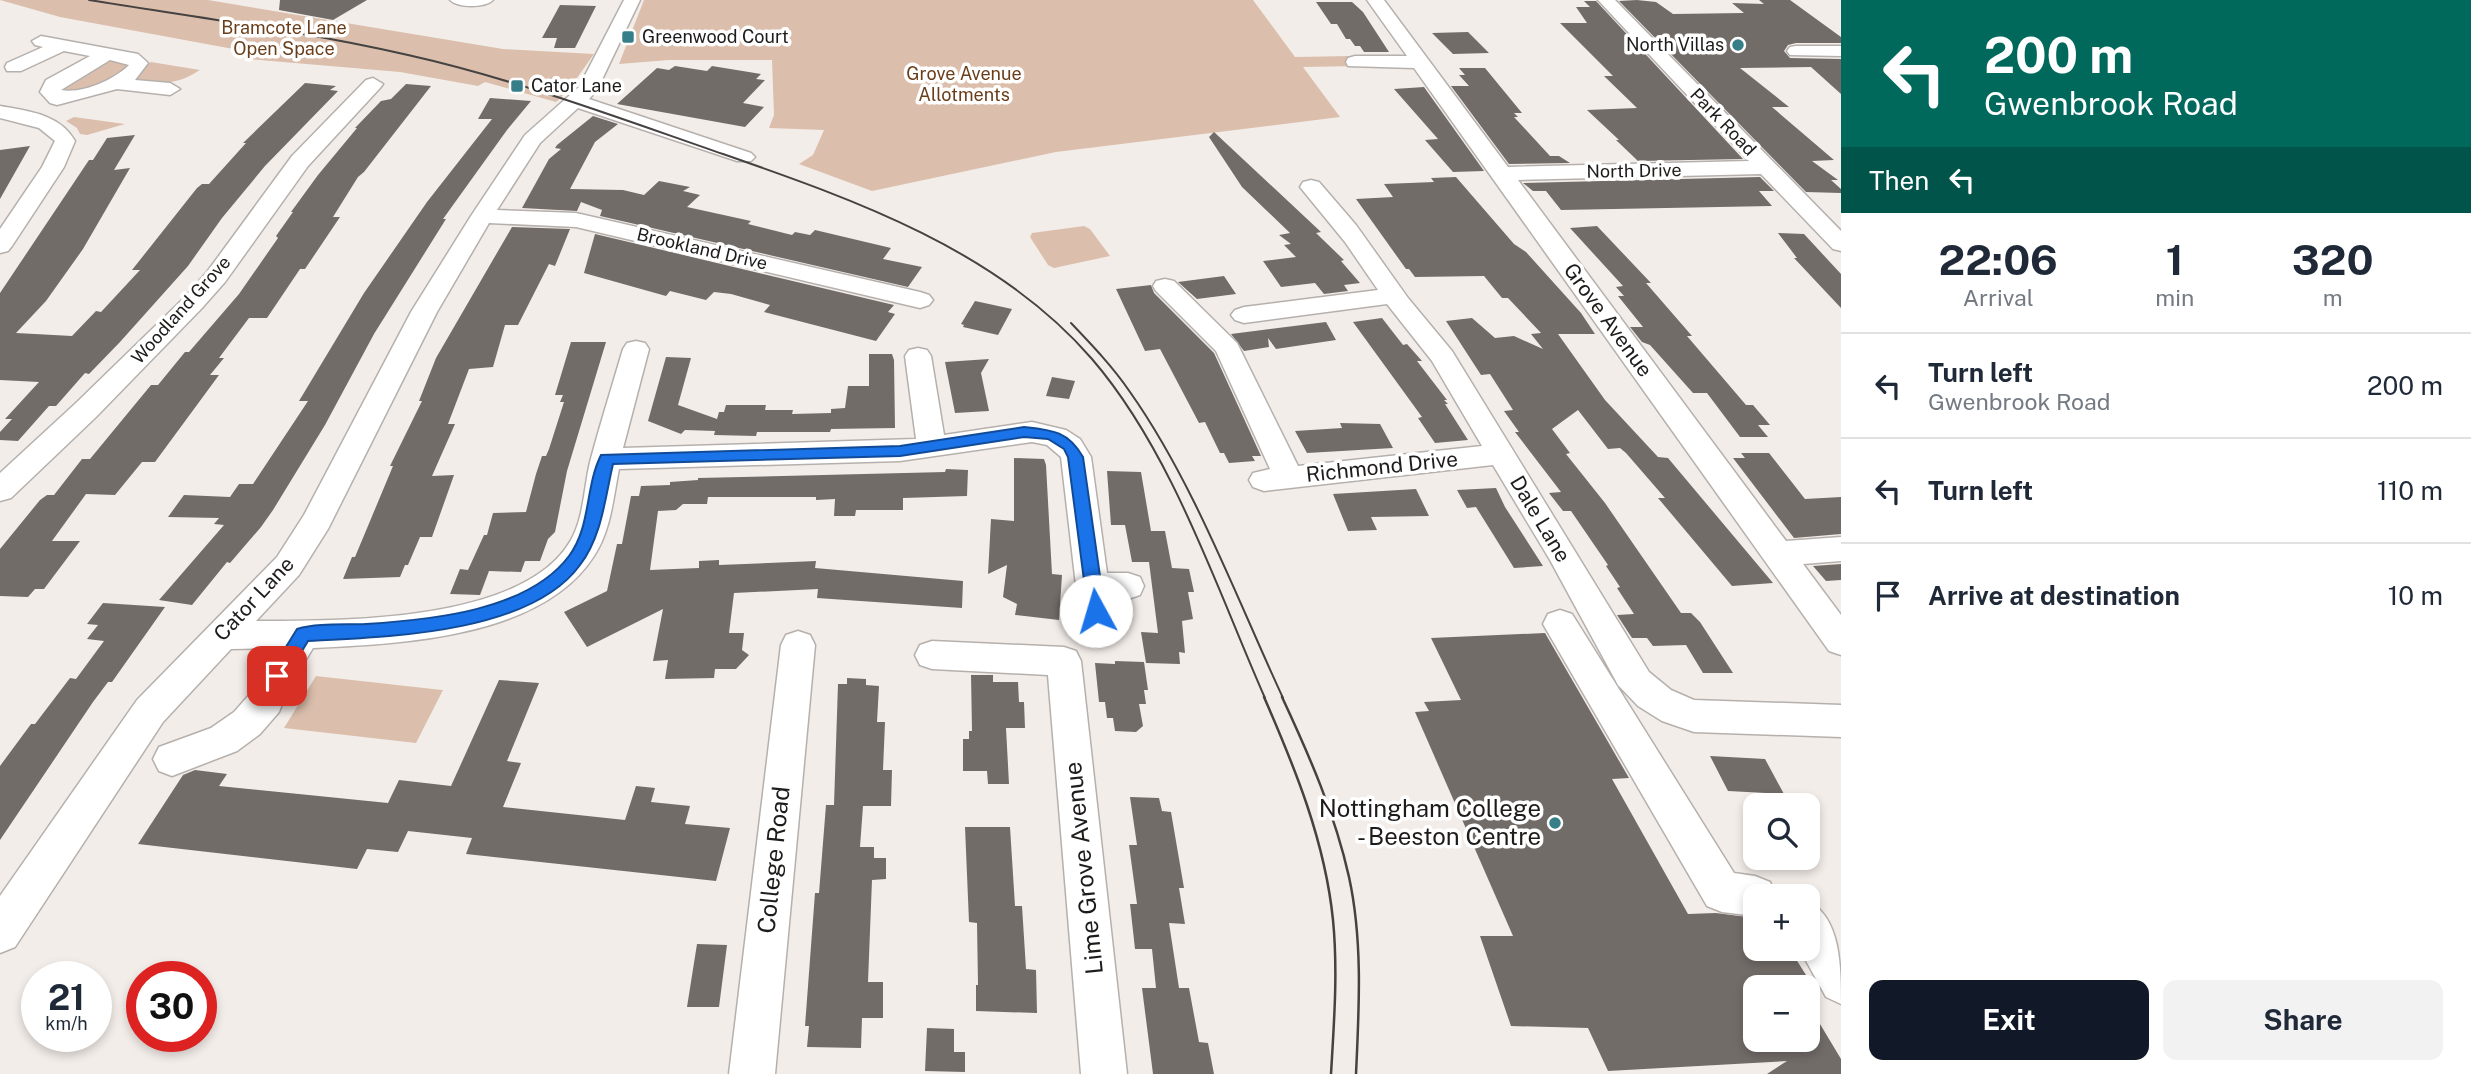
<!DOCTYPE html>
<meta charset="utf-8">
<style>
body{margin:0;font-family:"Public Sans",sans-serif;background:#f2f2f3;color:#1f2937;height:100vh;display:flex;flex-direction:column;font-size:26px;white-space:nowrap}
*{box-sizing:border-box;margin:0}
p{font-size:23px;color:#747a83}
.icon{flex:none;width:38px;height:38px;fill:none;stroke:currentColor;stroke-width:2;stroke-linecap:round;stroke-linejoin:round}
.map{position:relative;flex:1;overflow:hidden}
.details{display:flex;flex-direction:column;background:#fff;width:630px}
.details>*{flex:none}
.banner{background:#00695c;color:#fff;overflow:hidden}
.buttons{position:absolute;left:1743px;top:793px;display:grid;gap:14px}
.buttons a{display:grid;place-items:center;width:77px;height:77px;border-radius:14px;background:#fff;box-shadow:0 4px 10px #0003;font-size:35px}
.speed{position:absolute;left:21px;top:961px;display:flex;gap:14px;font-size:35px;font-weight:700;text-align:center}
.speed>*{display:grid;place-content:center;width:91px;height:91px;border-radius:50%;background:#fff;box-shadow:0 4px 10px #0003;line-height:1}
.speed small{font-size:18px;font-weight:400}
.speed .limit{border:10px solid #d22;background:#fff;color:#111}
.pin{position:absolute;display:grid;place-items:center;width:60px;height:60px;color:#fff;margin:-30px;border-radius:14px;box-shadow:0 4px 10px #0006}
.me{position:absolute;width:77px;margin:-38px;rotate:354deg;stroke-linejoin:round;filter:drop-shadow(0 0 5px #0008)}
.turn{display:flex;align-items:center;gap:24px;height:147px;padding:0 28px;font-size:32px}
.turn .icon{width:91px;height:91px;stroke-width:2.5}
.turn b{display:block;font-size:49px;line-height:60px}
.then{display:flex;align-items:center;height:66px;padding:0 28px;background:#0003;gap:14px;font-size:26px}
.eta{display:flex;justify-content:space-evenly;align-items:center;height:119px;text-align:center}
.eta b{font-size:42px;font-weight:700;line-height:49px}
.primary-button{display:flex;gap:14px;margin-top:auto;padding:14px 28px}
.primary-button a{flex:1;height:80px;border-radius:14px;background:#111827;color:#fff;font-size:28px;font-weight:700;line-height:80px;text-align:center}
.primary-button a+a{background:#f2f2f3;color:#1f2937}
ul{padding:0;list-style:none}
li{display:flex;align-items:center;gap:21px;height:105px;padding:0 28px;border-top:2px solid #e0e1e3}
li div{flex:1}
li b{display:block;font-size:26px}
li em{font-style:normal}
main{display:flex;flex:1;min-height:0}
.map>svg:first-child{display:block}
.green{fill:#dbbfac}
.building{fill:#726c69}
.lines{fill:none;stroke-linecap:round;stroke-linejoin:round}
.minor-casing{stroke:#b6b0ad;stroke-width:3}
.minor{fill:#fff;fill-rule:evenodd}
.tram-far1{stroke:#454241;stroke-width:2}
.tram{stroke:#454241;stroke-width:2.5}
.route{fill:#1a73e8;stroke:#114b97;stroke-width:2}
.poi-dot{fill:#377f88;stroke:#fff;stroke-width:2.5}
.labels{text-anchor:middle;stroke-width:7;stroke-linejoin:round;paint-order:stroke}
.far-park-label{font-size:18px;fill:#6a3e1a;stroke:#fff}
.far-poi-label{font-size:18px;fill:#1e1c1b;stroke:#fff;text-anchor:start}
.far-street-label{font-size:18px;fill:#1e1c1b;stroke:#fff}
.street-label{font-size:21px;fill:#1e1c1b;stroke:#fff}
.near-poi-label{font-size:24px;fill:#1e1c1b;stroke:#fff;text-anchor:end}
.near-street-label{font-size:24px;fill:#1e1c1b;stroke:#fff}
</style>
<main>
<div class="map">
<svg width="1841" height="1074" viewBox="0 0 1841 1074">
<rect width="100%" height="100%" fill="#f3ede9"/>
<!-- green -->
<path class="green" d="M0,0h208l295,49 91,5 -27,38 -11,10 -71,-20 -7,4 -78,-14 -152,-13 7,-6 -195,-36z
M644,0h609l42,57 56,-1 7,10 -55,1 37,50 -284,35 -184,39 -73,-27 14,-9 11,-25 -55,-2 5,-13 -2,-55h-103l-50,4z
M118,59l13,7 -35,23 -37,3v-10l51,-22z
M151,62l49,8c-25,16 -36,13 -64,10l-3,-3z
M74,117l51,7 -38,11 -7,-1 -3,-6 -11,-7z
M1084,226l6,3 20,27 -56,12 -6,-3 -18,-28 2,-4z
M316,676l126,14h1l-27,53 -132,-15z"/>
<!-- building -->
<path class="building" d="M280,0h87l-34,20 -54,-10z
M1637,0l19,2 17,12 71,-1 -12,-10 32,1 -5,-4h31l51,37v6h-45l-8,2 -4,6 6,7 51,1v35l-30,-27 -71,1 49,39h-17l62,53 -22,1 26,19h-7l10,9v4l-35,-1 -187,-191z
M1584,1h12l147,158 -105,2 -22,-21h3l-32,-30 50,-2 -33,-32h9l-53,-53h27l-11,-16h14z
M1316,2h36l11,10 26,40h-25l-4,-6h-5l-5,-7h-4l-9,-15h-6z
M560,5l36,1 -21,42h-21l3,-10h-15z
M1468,32l21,21 -36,1 -21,-21z
M675,66l32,5 5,-5 49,8 -5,5 9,1 -22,23 21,4 -19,20 -128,-23 40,-36 12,2z
M1459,68h26l37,45h-8l4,4h-4l36,39h9l11,7 -61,1 -58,-78h18l-10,-11h6z
M305,83l31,3 -6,4 8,1 -73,75 -43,52 -34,48 -68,76 -31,32 -4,-1 -29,33h-7l-31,35 -18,-1v-8l12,-13h-7l34,-37 -39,-2v-87l89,-133h4l14,-22 28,-3 -21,35 16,-2 -47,81 -37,52 -30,32 56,3 24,-25 5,1 39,-42h-8l65,-82 5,-4h7l37,-41h-3z
M406,84l25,2 -67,86 -6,5 -25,40h7l-35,52h-5l-33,49h-18l-30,40h5l-14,17h9l-64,87h-13l-27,33 -29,-1 -34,47h28l-36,48h-9l-7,8 -28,-1v-47l40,-49 7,-5h7l28,-36h8l61,-74h7l27,-33h4l50,-58 39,-56 -2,-2 17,-24h-2l27,-37 39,-47h-2l26,-27 10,-2z
M1424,87l60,84 -31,1 -28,-32 13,-1 -44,-50z
M490,98l41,3 -24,29 -64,89h3l-72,115 -49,91 -52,85 -12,17 -31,36 -3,-1 -35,43 -33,-5 65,-75 -10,-1 5,-6 -51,-1 16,-22 46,2 9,-13h14l55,-83h-9l65,-108 63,-91 65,-83h-14z
M593,116l25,8 -23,18 -25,47 53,1 21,5 15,-14 31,6 -7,4 17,4 -13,12 64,14 -3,3 44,11 3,-3 15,3 5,-5 76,18 -8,11 39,8 -14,20 -308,-71 2,-6 -21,-8 -4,9 -55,-3 27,-49 12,-10 -6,-1 2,-3z
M1214,132l107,100 -5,1 28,27 -3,1 19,22 -16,2 4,6 -24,3 -9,-11 -34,4 -18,-26 33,-4 -12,-12 7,-1 -12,-9 11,-2 -48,-46 -33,-50z
M30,146l-30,53v-49z
M1456,177l58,67 12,8 55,61 14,21h-37l47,66 53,57 10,1 105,125 -41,3 -74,-88h7l-39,-45 -6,-5 -12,1 -30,-39 -26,19 18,24 -4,1 39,49 76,110h10l9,9 33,51h-30l-17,-28 -33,1 -6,-8h-15l-15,-23 17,-1 -17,-26 3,-1 -14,-21 2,-1 -37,-54h-8l-14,-18 12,-1 -46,-60h4l-15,-21 9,-1 -23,-36 -9,1 -35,-54 26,-3 23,20 19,-2 29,13 -12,-15 10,-1 -33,-35h-6l-18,-22 -69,1 -6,-8h-3l-50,-70 37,-2 -9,-13 50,-2 -3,-4z
M1760,177l14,14h-15l13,15 -211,4 -15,-19h-13l-10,-8z
M1597,226l54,57h-5l46,53h-5l59,69h7l17,20h-12l10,12h-28l-33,-44h-14l-43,-48 -8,-3 -12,-15h13l-25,-31h6l-8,-9 7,-1 -53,-58z
M512,227l58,2 -15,37 -6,-2 -31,61h-13l-12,42 -24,2 -21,55h7l-23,52 22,-1 -22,62h-12l-12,28h-3l-5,12 -57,2 9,-22h3l38,-91h-3l32,-65h-3l17,-43z
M1778,233l26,1 37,40v34l-47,-50h3z
M595,234l299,71 -6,7 7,2 -19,27 -112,-29 6,-7 -39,-11 -17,-2 -8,8 -36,-9 -4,5 -82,-23z
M1224,276l12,18 -39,5 -19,-17z
M1151,285l3,8 60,60 47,103h-9l3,5 -26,2 -5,-10h-4l-15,-31 -6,1 -39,-74 -15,2 -29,-62z
M975,301l37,8 -14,26 -35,-8 1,-2 -3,-1z
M1382,318l21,27 4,-1 15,17h-5l30,39h-3l4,4h-3l23,36 -33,3 -17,-25 4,-1 -69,-95z
M1326,322l10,18 -60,9 -8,-11 1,9 -25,4 -13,-17z
M571,342h35l-39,129 -12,61 -7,7 -8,22h-15l-4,11 -32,-1 -9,24 -30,-1 10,-25 8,1 16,-35h3l6,-22 33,-1 10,-38 6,-18h4l3,-7 15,-47h-4l3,-7h-8z
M869,354h23l2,6 1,68 -64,1 -1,3h-73l-1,4 -42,-1 1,-4 -30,-1 -4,4 -33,-13 18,-64 25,1 -13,47 39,14 2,-7h5l2,-7h40l-1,5h28l-1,4 39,-1v-4l14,-1 3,-22h21z
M989,359l-8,14 8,38 -34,2 -10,-51z
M1052,377l23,4 -6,18 -23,-3z
M1340,423l40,1 13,24 -86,5 -12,-22 47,-3z
M1741,453h28l36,46 36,-2v37l-47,4 -61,-80h12z
M1014,458l30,1 2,6 6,109 10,1 -3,45 -44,-5 2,-11 -14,-7 4,-32 -19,9 3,-55 23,2z
M946,469l22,1 -1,26 -64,2v12h-47l-1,6h-21l1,-17 -19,1v-3h-108l-1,7h-24l-7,6 -18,1 -8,59 49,-2v-7l20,-1v5l97,-4 -1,7 148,13 -1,27 -145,-10 1,-9 -84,4 -5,40h15l-2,17 7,5 -13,14h-21l-1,9 -49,1 3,-19 -15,1 10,-52 -76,38 -23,-35 43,-21 10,-47h5l9,-48h8l2,-10 29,-1v-3l28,-2v-2l247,-6z
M1107,471l34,1 10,59h14l7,37 17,1 5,23h-6l5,27 -11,2 3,32 -6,-1 1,12 -34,-1 -5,-31 17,1 -9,-71h-17l-7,-37h-14z
M1496,488l9,19 38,59 -29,2 -38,-61 -9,1 -10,-18z
M1416,489l13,27 -58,1 6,13 -29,1 -15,-37z
M1841,564v16l-15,1 -13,-15z
M103,603l62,4 -53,75h-4l-15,20 -93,138v-74l31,-42h4l35,-46 6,1 28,-38 -17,-2 11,-14 -11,-1z
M1545,633l84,145 -17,1 76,135 28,-1 39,5v30h34l17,27 -15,1 6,11h-42v53h53v-36l33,55v15h-74l20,-13 -179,10 -20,-43 -77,-2 -31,-90h33l-98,-224 14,-1 -5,-9 37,-2 -30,-62z
M1115,661l29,1 4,28h-4l2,14h-7l4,22 -7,6 -21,-1 -2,-13h-6l-2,-16h-6l-4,-39 20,1z
M971,675h22v7h25l1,20h5l1,26h-19l3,56h-21l-1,-13h-24v-32h6v-8h3z
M847,678l19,1v6l13,1 -2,36h8l-2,48h9l-1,36h-28l-3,41h14v11h12v21l-14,1 -4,102h15v36h-21l-1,30 -54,-1 2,-21h-4l10,-133h4l7,-88h8l4,-121h9z
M499,680l40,3 -32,78 14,2 -18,44 122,13 11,-34 19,2 -4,14 39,4 -5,18 45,4 -14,53 -250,-27 6,-16 -64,-7 -10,21 -31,-3 -10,20 -219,-25 45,-69 12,-5 32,4 -8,12 169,17 11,-23 52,6z
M1710,756l55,3 19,35 -56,-3z
M1130,797l29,1 3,13 9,1 13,76h-5l6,36 -16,-1 10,65h10l10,54 9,1 6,31h-61l-11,-86h14l-4,-39h-17l-5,-45h7l-8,-59h8z
M965,827h45l5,79h7l4,63 10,1 1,43 -61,-2v-26h2l-1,-62 -8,-1z
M697,944l30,1 -8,62h-32z
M927,1028l27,1v23h11v20l-40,-1z"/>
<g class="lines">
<!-- minor casing -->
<g class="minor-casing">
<path id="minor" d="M450,0h43c-8,8 -35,8 -43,0z
M624,0h16l-43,90 -8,9 162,54 4,4 -4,4h-14l-159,-53 -38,35 -43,67 79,3 344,79 9,3 4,5 -4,5 -9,3 -344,-81 -87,-4 -52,89 -109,217 -29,46 -43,46c84,0 268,2 315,-81 13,-23 13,-53 19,-78 10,-38 22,-75 33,-113l4,-6 9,-2 9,2 4,6 -26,99 293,-9 -11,-83 4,-6 9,-2 9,2 4,6 13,79 88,-13 34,8 14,9 11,18 16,116h21l12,4 4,9 -4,9 -12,4 -17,-1 2,13 -5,9 -12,4 -12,-4 -5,-9 -18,-154 -14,-12 -15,-3 -132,19 -281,8c-6,30 -8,61 -25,87 -52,82 -194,88 -281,92l-26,43 -8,21 -19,22 -23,17 -65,25 -13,-5 -6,-12 6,-12 52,-19 23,-16 16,-18 25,-46 -44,1 -68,73 -148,225 -15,6v-57l137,-196 140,-143 27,-42 107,-203 60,-96 54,-81 54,-48z
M1367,0h17l124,167 241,-6 -151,-161h17l226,231v20l-8,-2 -72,-75 -243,6 268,361 55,-4v24l-38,3 38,51v40l-12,-4 -415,-583 -66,-2 -2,-4 2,-4 7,-2h52z
M41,36l97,18 10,9 -13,17 35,3 10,6 -10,6 -53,-6 -60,16 -7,-2 -10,-11 6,-12 44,-24 -26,-5 -43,20h-14l-2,-4 2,-4 36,-16 -8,-2 -3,-4zM110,60l19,5c-15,15 -47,29 -68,25z
M1796,46h45v10l-51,-1 -3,-4 3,-4z
M373,78l10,6 -3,4 -72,78 -83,116 -23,26 -106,109 -85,81 -11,3v-28l76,-70 108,-105 23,-26 85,-116 74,-76z
M0,106c28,5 60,8 75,35l-11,26 -52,79 -4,5 -8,2v-24l42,-62 13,-26 -16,-13 -39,-10z
M1311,180l8,2 37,43 52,73 44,53 197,321 22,18 23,10 147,5v32l-147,-5 -32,-11 -24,-15 -20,-21 -68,-125 -57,-95 -229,26 -11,-4 -4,-7 4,-7 17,-4 -54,-118 -60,-60 -3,-5 3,-5 9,-2 9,2 63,62 61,123 184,-20 -50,-85 -45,-57 -143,19 -9,-3 -4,-5 4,-5 9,-3 134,-17 -33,-48 -45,-55 3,-5z
M1560,610l12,4 162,259 21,3 15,6 6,14h-21v20l-33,-4 -15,-6 -164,-282 5,-10z
M798,631l12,4 5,10 -40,429h-46l52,-429 5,-10z
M932,641l132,6 12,4 5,10 46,413h-46l-33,-399 -116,-6 -12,-4 -5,-10 5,-10z
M1808,901c33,17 33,66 33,103l-15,-7 -27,-49h9z"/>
</g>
<!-- minor -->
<use href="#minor" class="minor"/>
<!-- tram-far1 -->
<path class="tram-far1" d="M89,0c106,17 214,31 319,55 107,24 211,63 315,99 132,46 275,96 369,205 80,93 124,228 173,339
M1071,323c21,22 42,44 59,69 63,89 107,207 153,306"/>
<!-- tram -->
<path class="tram" d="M1264,697c31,71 61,144 69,223 5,51 1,103 -2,154
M1282,697c27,58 53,117 67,180 14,64 10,132 7,197"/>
</g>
<!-- route -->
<path class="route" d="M1024,427c28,3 44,4 59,30l22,154 -3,5h-12l-2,-5 -20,-154 -4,-8 -16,-10 -24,-2 -124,19 -287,8c-8,34 -11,72 -33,101 -50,69 -194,72 -272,76l-24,40 -7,2 -6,-2 -3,-5 29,-47c21,-6 47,-4 69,-5 64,-4 162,-13 203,-68 22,-29 16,-69 32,-101l299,-9z"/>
<!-- markers -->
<g class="poi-dot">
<rect x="621" y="30" width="14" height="14" rx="3.5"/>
<circle cx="1738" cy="45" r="7"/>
<rect x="510" y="79" width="14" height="14" rx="3.5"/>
<circle cx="1555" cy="823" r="7"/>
</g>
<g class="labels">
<!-- far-park labels -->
<g class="far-park-label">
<text x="284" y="34">Bramcote Lane<tspan x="284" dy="21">Open Space</tspan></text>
<text x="964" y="80">Grove Avenue<tspan x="964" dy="21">Allotments</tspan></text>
</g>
<!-- far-poi labels -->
<g class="far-poi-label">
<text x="642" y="43">Greenwood Court</text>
<text x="1724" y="51" text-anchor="end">North Villas</text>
<text x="531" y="92">Cator Lane</text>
</g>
<!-- far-street labels -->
<g class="far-street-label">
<text transform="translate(1723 122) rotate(46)" y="6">Park Road</text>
<text transform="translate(1634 171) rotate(-1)" y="6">North Drive</text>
<text transform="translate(702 249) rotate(13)" y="6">Brookland Drive</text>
<text transform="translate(181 310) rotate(-48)" y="6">Woodland Grove</text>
</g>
<!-- street labels -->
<g class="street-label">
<text transform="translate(1608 320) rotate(54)" y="7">Grove Avenue</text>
<text transform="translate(1382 467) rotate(-6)" y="7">Richmond Drive</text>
<text transform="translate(1540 519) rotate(59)" y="7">Dale Lane</text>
<text transform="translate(254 599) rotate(-47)" y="7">Cator Lane</text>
</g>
<!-- near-poi labels -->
<g class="near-poi-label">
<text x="1541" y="817">Nottingham College<tspan x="1541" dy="28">- Beeston Centre</tspan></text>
</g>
<!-- near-street labels -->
<g class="near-street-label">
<text transform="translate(774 860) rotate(-84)" y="8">College Road</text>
<text transform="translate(1084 868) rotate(-96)" y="8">Lime Grove Avenue</text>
</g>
</g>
</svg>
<div class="buttons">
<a><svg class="icon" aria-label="search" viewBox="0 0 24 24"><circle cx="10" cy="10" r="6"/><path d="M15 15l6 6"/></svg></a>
<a>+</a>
<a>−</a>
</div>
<div class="speed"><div>21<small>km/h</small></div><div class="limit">30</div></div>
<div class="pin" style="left:277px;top:676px;background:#d93025"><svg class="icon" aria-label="arrive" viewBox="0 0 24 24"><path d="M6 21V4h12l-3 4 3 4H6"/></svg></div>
<svg class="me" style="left:1096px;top:611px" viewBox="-20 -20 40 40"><circle r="19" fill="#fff"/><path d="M0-13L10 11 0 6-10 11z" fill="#1a73e8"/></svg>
</div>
<section class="details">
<div class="banner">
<div class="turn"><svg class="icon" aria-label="left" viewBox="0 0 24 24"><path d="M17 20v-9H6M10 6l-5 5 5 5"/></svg><div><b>200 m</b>Gwenbrook Road</div></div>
<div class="then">Then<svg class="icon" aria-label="left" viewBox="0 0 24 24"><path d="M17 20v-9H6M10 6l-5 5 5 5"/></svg></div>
</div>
<div class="eta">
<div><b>22:06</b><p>Arrival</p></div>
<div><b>1</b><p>min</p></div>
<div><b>320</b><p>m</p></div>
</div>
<ul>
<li><svg class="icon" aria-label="left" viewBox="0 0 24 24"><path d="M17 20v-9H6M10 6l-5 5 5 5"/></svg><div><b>Turn left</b><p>Gwenbrook Road</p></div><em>200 m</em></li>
<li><svg class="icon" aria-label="left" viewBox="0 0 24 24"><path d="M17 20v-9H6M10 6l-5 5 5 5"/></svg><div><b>Turn left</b></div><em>110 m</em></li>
<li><svg class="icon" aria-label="arrive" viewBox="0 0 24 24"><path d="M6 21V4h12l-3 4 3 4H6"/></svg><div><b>Arrive at destination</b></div><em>10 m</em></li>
</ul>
<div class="primary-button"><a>Exit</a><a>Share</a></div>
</section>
</main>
